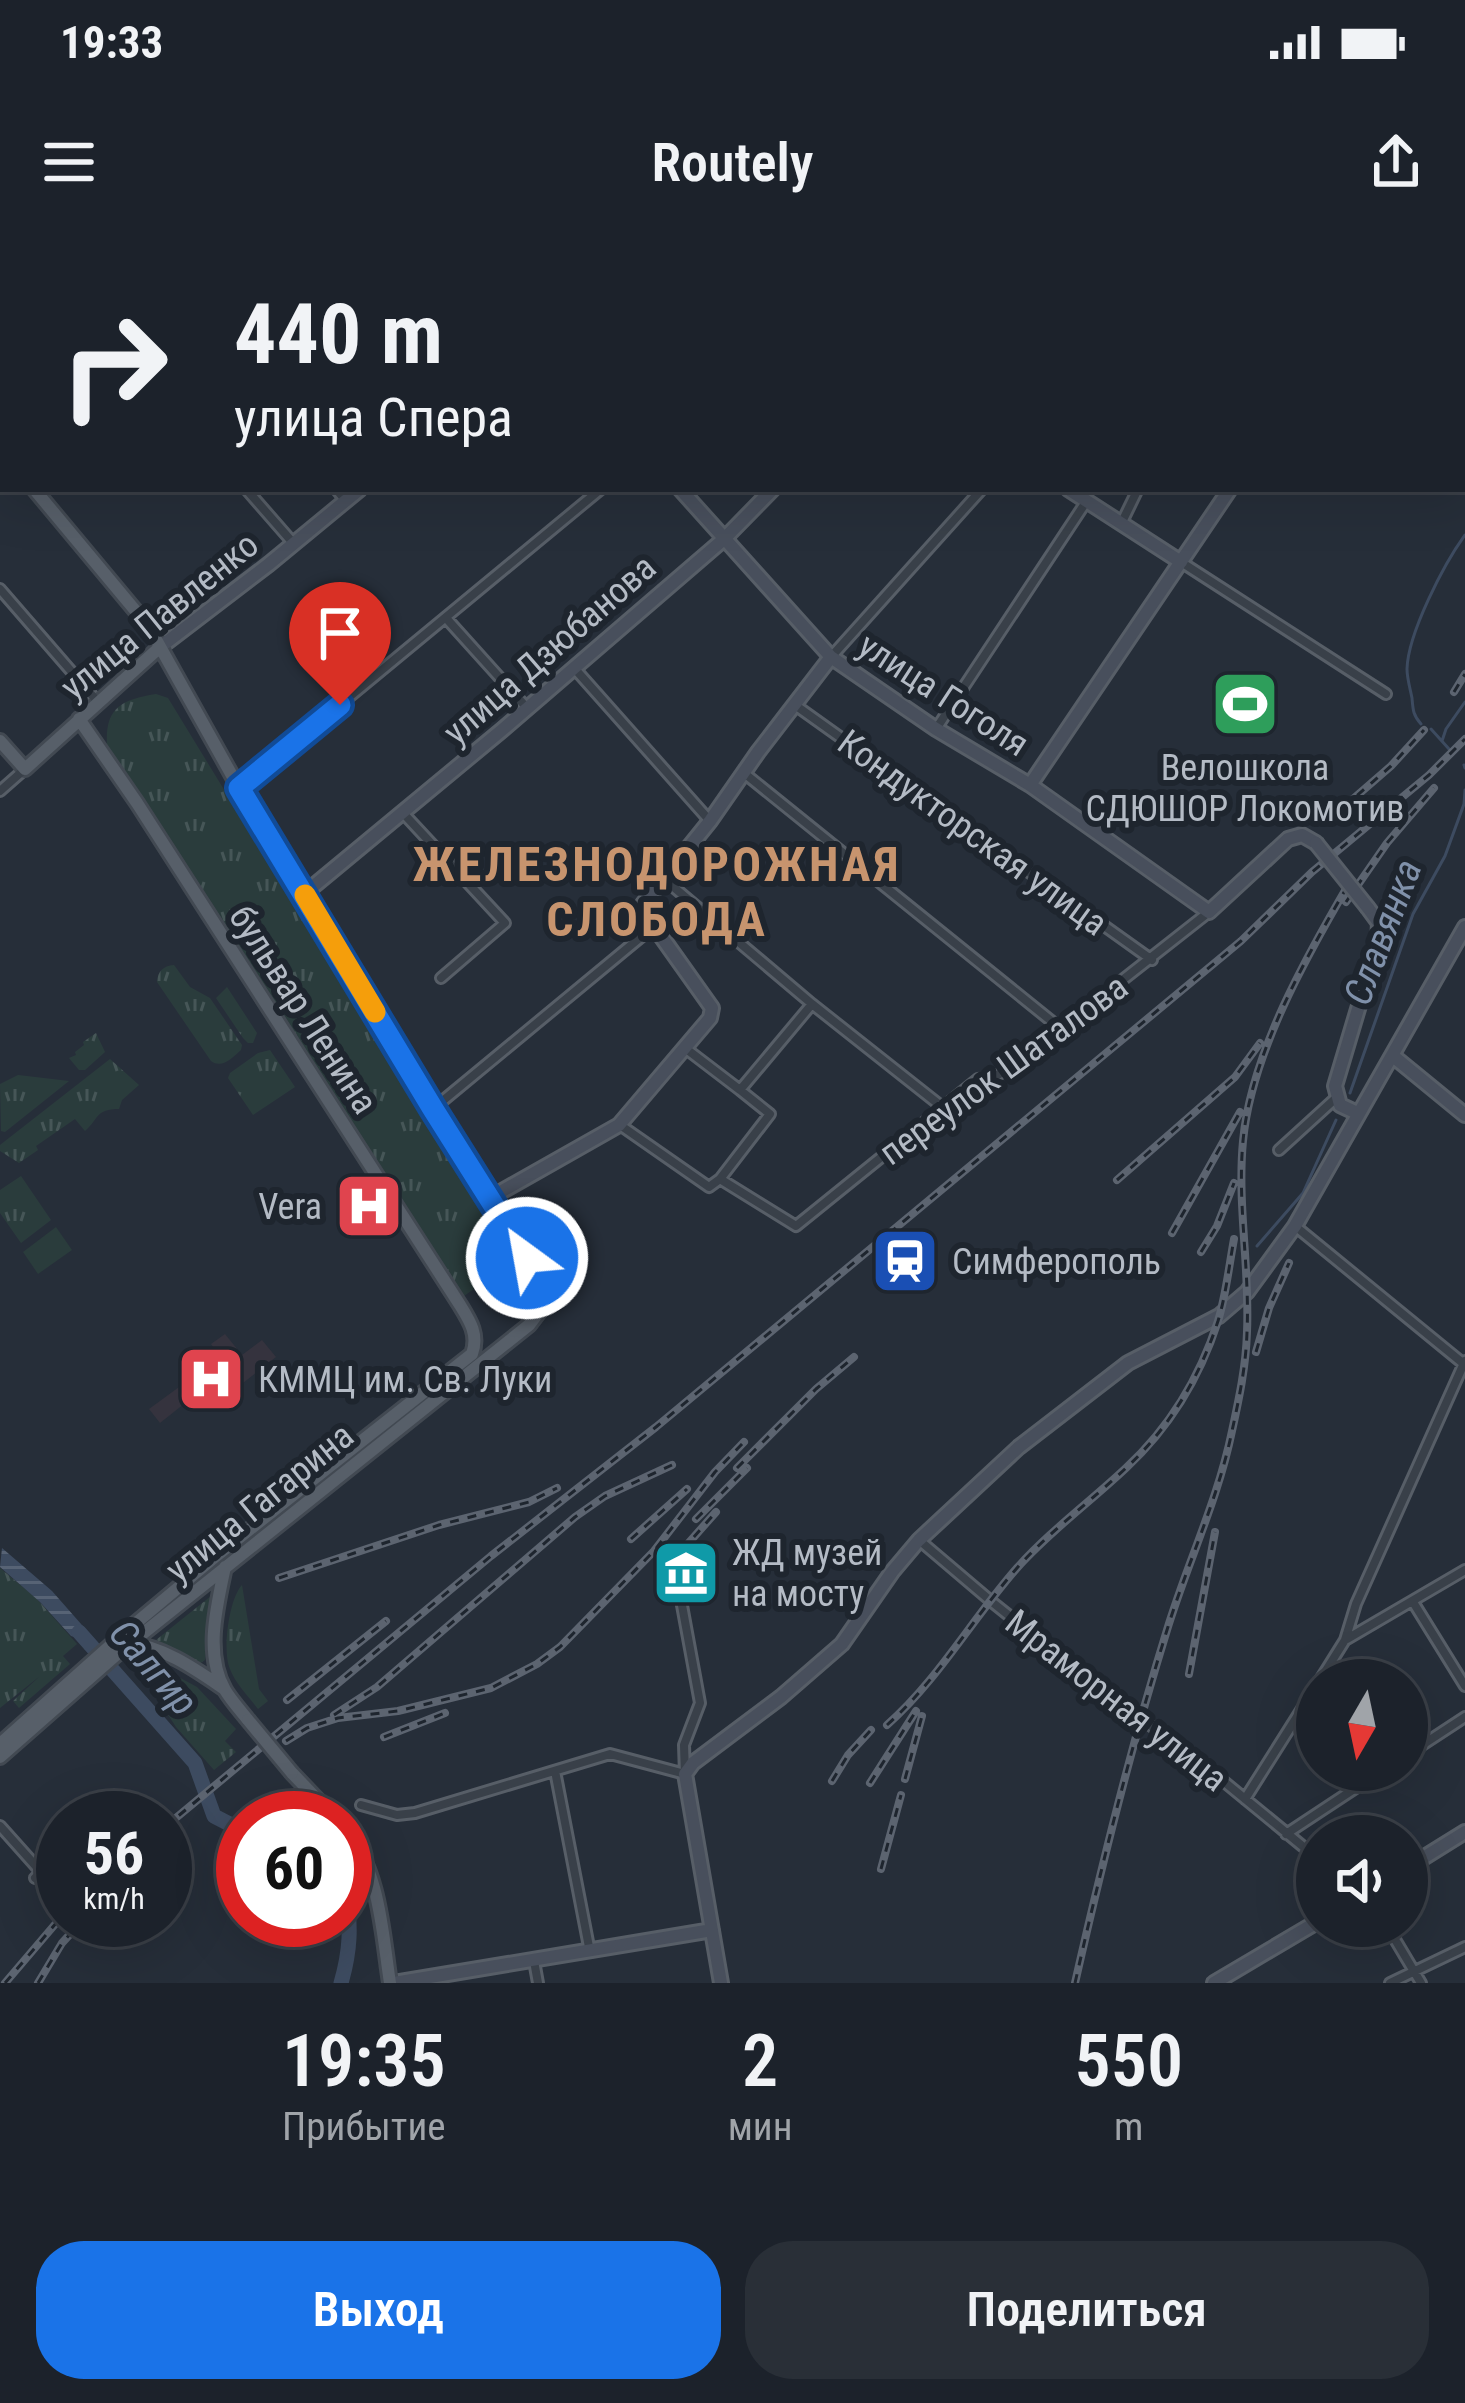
<!DOCTYPE html>
<html lang="ru">
<meta charset="utf-8">
<style>
body{margin:0;font-family:"Roboto Condensed",sans-serif;background:#292f37;color:#f1f3f6;height:100vh;display:flex;flex-direction:column;font-size:45px;white-space:nowrap}
*{box-sizing:border-box;margin:0}
p{font-size:39px;color:#a0a4a9}
.icon{flex:none;width:66px;height:66px;fill:none;stroke:currentColor;stroke-width:2;stroke-linecap:round;stroke-linejoin:round}
.map{position:relative;height:1743px;overflow:hidden}
.sheet{display:flex;flex-direction:column;background:#1c222b;flex:1}
.sheet>*{flex:none}
.guide{position:absolute;left:0px;top:0px;width:1467px;height:252px;box-shadow:0 12px 48px #0002,0 0 0 3px #3a3f47;background:#1c222b;color:#f1f3f6;overflow:hidden}
.needle{width:78px;rotate:189deg}
.fabs{position:absolute;left:1296px;top:1419px;display:grid;gap:24px}
.fabs a{display:grid;place-items:center;width:132px;height:132px;border-radius:50%;background:#1c222b;box-shadow:0 12px 48px #0002,0 0 0 3px #3a3f47;font-size:60px}
.speed{position:absolute;left:36px;top:1551px;display:flex;gap:24px;font-size:60px;font-weight:700;text-align:center}
.speed>*{display:grid;place-content:center;width:156px;height:156px;border-radius:50%;background:#1c222b;box-shadow:0 12px 48px #0002,0 0 0 3px #3a3f47;line-height:1}
.speed small{font-size:30px;font-weight:400}
.speed .limit{border:18px solid #d22;background:#fff;color:#111}
.pin{position:absolute;display:grid;place-items:center;width:102px;height:102px;color:#fff;margin:-123px -51px;border-radius:50% 50% 50% 0;rotate:-45deg;box-shadow:0 0 12px #0007}
.pin .icon{rotate:45deg}
.me{position:absolute;width:132px;margin:-66px;rotate:328deg;stroke-linejoin:round;filter:drop-shadow(0 0 9px #0008)}
.turn{display:flex;align-items:center;gap:42px;height:252px;padding:0 36px;font-size:54px}
.turn .icon{width:156px;height:156px;stroke-width:2.5}
.turn b{display:block;font-size:84px;line-height:102px}
.eta{display:flex;justify-content:space-evenly;align-items:center;height:204px;text-align:center}
.eta b{font-size:72px;font-weight:600;line-height:84px}
.button{display:flex;gap:24px;margin-top:auto;padding:24px 36px}
.button a{flex:1;height:138px;border-radius:48px;background:#1a73e8;color:#fff;font-size:48px;font-weight:600;line-height:138px;text-align:center}
.button a+a{background:#292f37;color:#f1f3f6}
.status{display:flex;justify-content:space-between;align-items:center;height:84px;padding:0 60px;background:#1c222b;direction:ltr}
.status svg{height:33px;fill:currentColor}
header{display:flex;justify-content:space-between;align-items:center;height:156px;padding:0 36px;background:#1c222b;font-size:54px;font-weight:600}
.map>svg:first-child{display:block}
.medical{fill:#35333e}
.grass{fill:url(#grass-tufts)}
.pitch{fill:#2a3c3c}
.water{fill:url(#water-rules)}
.lines{fill:none;stroke-linecap:round;stroke-linejoin:round}
.stream{stroke:#3d4b60;stroke-width:3}
.river{stroke:#3d4b60;stroke-width:15}
.street-casing{stroke:#575e67;stroke-width:14}
.secondary-casing{stroke:#575e67;stroke-width:18}
.primary-casing{stroke:#424952;stroke-width:18}
.street{stroke:#394049;stroke-width:8}
.secondary{stroke:#484f5c;stroke-width:12}
.primary{stroke:#575f69;stroke-width:12}
.rail-casing{stroke:#5c6470;stroke-width:8}
.rail{stroke:#1e252e;stroke-width:3;stroke-dasharray:9;stroke-linecap:butt}
.secondary-bridge-casing{stroke:#575e67;stroke-width:18;stroke-linecap:butt}
.primary-bridge-casing{stroke:#424952;stroke-width:18;stroke-linecap:butt}
.secondary-bridge{stroke:#484f5c;stroke-width:12}
.primary-bridge{stroke:#575f69;stroke-width:12}
.route-casing{stroke:#114b97;stroke-width:30}
.route{stroke:#1a73e8;stroke-width:21}
.slow{stroke:#f59e0b;stroke-width:21}
.labels{text-anchor:middle;stroke-width:12;stroke-linejoin:round;paint-order:stroke}
.street-label{font-size:36px;fill:#b4bbc5;stroke:#1e252e}
.poi-label{font-size:36px;fill:#b4bbc5;stroke:#1e252e;text-anchor:start}
.water-label{font-size:39px;font-style:italic;fill:#8091aa;stroke:#1e252e}
.district-label{font-size:48px;font-weight:bold;letter-spacing:3px;fill:#c7946e;stroke:#1e252e}
</style>
<div class="status"><b>19:33</b><svg viewBox="0 0 49 12"><path d="M0 12V9h3v3zM5 12V6h3v6zM10 12V3h3v9zM15 12V0h3v12zM26 1h20v11H26zM47 4h2v5h-2z"/></svg></div>
<header><svg class="icon" aria-label="menu" viewBox="0 0 24 24"><path d="M4 6h16M4 12h16M4 18h16"/></svg>Routely<svg class="icon" aria-label="share" viewBox="0 0 24 24"><path d="M12 15V3M7 8l5-5 5 5M5 13v7h14v-7"/></svg></header>
<div class="map">
<svg width="1465" height="1743" viewBox="0 0 1465 1743">
<defs>
<pattern id="grass-tufts" width="24" height="20" patternUnits="userSpaceOnUse" patternTransform="scale(3)"><rect width="24" height="20" fill="#2a3c3c"/><path d="M3 7l-1-3M5 7V3M7 7l1-3M15 17l-1-3M17 17v-4M19 17l1-3" fill="none" stroke="#465657"/></pattern>
<pattern id="water-rules" width="6" height="5" patternUnits="userSpaceOnUse" patternTransform="scale(3)"><rect width="6" height="5" fill="#3d4b60"/><path d="M0 2.5h6" fill="none" stroke="#576375"/></pattern>
</defs>
<rect width="100%" height="100%" fill="#262e39"/>
<!-- medical -->
<path class="medical" d="M225,1094l17,21 20,-15 14,17 -33,26 -7,-7 -36,27 -6,-7 -34,27 -11,-14 71,-52 -9,-13z"/>
<!-- grass -->
<path class="grass" d="M156,454l12,4 347,568 -13,7 -10,-7 -15,4 -3,6v13l-13,9 -354,-552c-2,-38 13,-46 49,-52z
M174,725l16,22 20,11 32,47 -1,5c-9,8 -19,19 -30,11l-54,-79c1,-11 6,-16 17,-17z
M227,747l30,46 -4,10h-5l-5,-5 -27,-40z
M96,793l9,19 -20,18h-6l-10,-12 7,-3 -1,-3 9,-7 -1,-3z
M270,810l25,37 -42,28 -25,-37 2,-5 28,-20z
M110,819l29,26 -17,15 -3,9c-24,0 -20,10 -34,22l-10,-12 -39,27 2,4 -19,13 -19,-12v-6z
M18,835l51,6 -64,51 -4,-1 -1,-47z
M21,936l30,44 -30,23 -21,-30v-23z
M0,1328l36,30 41,46 -14,12 7,8 -51,44 -6,-7 27,-25 -40,32z
M242,1345l17,104 9,12 -10,8c-9,-12 -23,-26 -28,-40 -8,-18 -1,-70 12,-84z
M211,1356l-6,64 -6,4 -43,-24z
M143,1418l54,29 39,42 -11,12 11,11 -22,18 -38,-43 -42,-65z"/>
<!-- pitch -->
<path class="pitch" d="M56,987l16,23 -34,24 -15,-22z"/>
<!-- water -->
<path class="water" d="M2,1308l50,43 44,50 -11,9 -5,-11 -9,-3 -31,-34 -40,-35z"/>
<g class="lines">
<!-- stream -->
<path class="stream" d="M1421,484c-8,-9 -8,-14 -9,-26 -2,-10 -5,-20 -5,-29 1,-36 37,-105 58,-134
M1431,489l18,20
M1442,501l4,-12 19,-27
M1464,525l1,3
M1350,853l63,-179 32,-58 19,-52 1,-14
M1257,1006l46,-53 33,-73"/>
<!-- river -->
<path class="river" d="M79,1392l116,131 19,53 29,15
M341,1743c9,-31 11,-58 4,-90"/>
<!-- street casing -->
<g class="street-casing">
<path id="street" d="M31,0l2,3
M115,0l2,3
M267,0l3,3
M1044,0l6,3
M77,3l3,-3
M842,3l1,-3
M957,3l2,-3
M246,249l48,55
M336,249l10,12
M1122,282l16,-33
M1181,322l205,132
M0,349l97,112
M446,378l81,90
M831,417l151,-168
M575,429l135,152
M795,465l357,255
M936,489l150,-227
M744,533l316,255
M239,548l362,-299
M0,551l25,-22
M403,573l102,110 -64,55
M664,639l148,125 129,102
M685,808l55,42 72,-86
M434,868l219,-181
M620,885l89,62 11,-8 76,47 182,-147 16,-2 19,-11 196,-154
M1279,910l57,-52
M720,939l50,-65 -30,-24
M1295,986l170,139
M919,1300l73,62 110,88 92,67 123,101
M1413,1362l52,84
M1347,1399l118,-69
M1320,1440l25,-40 11,-36 109,-243
M1407,1515l58,-38
M555,1531l35,181
M1245,1559l72,-114
M361,1565l36,10 18,-2 195,-59 75,20 -1,-29 16,-42 -21,-114
M0,1586l42,47
M1286,1594l97,-64
M35,1638l19,-15
M1387,1686l34,57
M534,1721l4,22
M1390,1743l75,-36"/>
</g>
<!-- secondary casing -->
<g class="secondary-casing">
<path id="secondary" d="M452,0l3,3
M686,0l4,3
M657,3l3,-3
M1396,3l2,-3
M680,249l151,168 105,72 94,56 179,127 79,-73 14,-4 14,8
M1068,249l113,73
M159,408l110,-84 91,-75
M1030,545l200,-296
M304,654l198,-164 222,-191 49,-50
M1393,816l72,59
M1357,873l-17,-8 -5,-19 43,-144 1,-19 -11,-15
M490,958l129,-73 91,-107 2,-10 -66,-93 -3,-11 67,-83 48,-69 73,-95
M1407,1628l58,-36
M394,1743l318,-53
M721,1743l-36,-209 8,-11 88,-66 61,-53 50,-72 27,-32 100,-93 109,-84 91,-47 28,-24 48,-66 170,-299
M1214,1743l103,-61"/>
</g>
<!-- primary casing -->
<g class="primary-casing">
<path id="primary" d="M0,210l3,3
M0,501l25,28 134,-121
M225,1327c-8,38 -21,87 0,123 6,10 15,20 23,30
M129,1403c35,4 66,26 94,45
M0,1504l130,-116 86,-72 256,-202c7,-19 -2,-33 -12,-49l-323,-502 -58,-84
M0,1517l116,-102 413,-330 13,-17v-19l-11,-25 -98,-155 -194,-321 -90,-161 -115,-138
M292,1533l43,45
M345,1589c35,42 37,102 45,154"/>
</g>
<!-- street -->
<use href="#street" class="street"/>
<!-- secondary -->
<use href="#secondary" class="secondary"/>
<!-- primary -->
<use href="#primary" class="primary"/>
<!-- rail casing -->
<g class="rail-casing">
<path id="rail" d="M1454,452l11,-18
M1330,579l61,-53 33,-36
M1346,662l41,-59 47,-55
M1117,940l118,-103 25,-34
M1172,993l68,-121
M1201,1012l16,-26 17,-43
M1256,1112l13,-44 20,-45
M737,1228l79,-79 38,-32
M696,1279l51,-51
M631,1299l56,-50
M670,1324l46,-52
M279,1338l160,-53 90,-23 28,-14
M1189,1434l26,-142
M287,1460l99,-79
M334,1475l43,-28 198,-170 30,-21 67,-31
M887,1485c51,-45 85,-106 130,-157 33,-37 73,-66 109,-100 43,-40 74,-91 92,-147 8,-26 11,-55 16,-82
M384,1497l61,-24
M286,1501l21,-13 31,-10 60,-7 93,-23 46,-24 23,-17 94,-96 61,-79 29,-30
M905,1539l17,-63
M832,1541l16,-26 23,-25
M870,1543l46,-72
M165,1587l326,-271 165,-129 585,-486 71,-69 117,-97 36,-36
M881,1629l20,-74
M5,1743l58,-68
M38,1743l24,-40 21,-23
M1075,1743c27,-119 56,-237 92,-353 20,-66 51,-130 65,-199 7,-32 14,-65 15,-99 3,-64 -10,-127 -4,-191 8,-87 63,-184 107,-259"/>
</g>
<!-- rail -->
<use href="#rail" class="rail"/>
<!-- secondary-bridge casing -->
<g class="secondary-bridge-casing">
<path id="secondary-bridge" d="M1316,603l52,65"/>
</g>
<!-- primary-bridge casing -->
<g class="primary-bridge-casing">
<path id="primary-bridge" d="M248,1480l44,53"/>
</g>
<!-- secondary-bridge -->
<use href="#secondary-bridge" class="secondary-bridge"/>
<!-- primary-bridge -->
<use href="#primary-bridge" class="primary-bridge"/>
</g>
<g class="lines">
<!-- route casing -->
<g class="route-casing">
<path id="route" d="M340,465l-101,83 194,321 94,149"/>
</g>
<!-- route -->
<use href="#route" class="route"/>
<!-- slow -->
<path class="slow" d="M305,655l70,117"/>
</g>
<!-- icons -->
<defs>
<g id="stadium-square" transform="scale(3.45)"><rect x="-9" y="-9" width="18" height="18" rx="4" fill="#2e9e5b" stroke="#1e252e"/><path d="M0-5a6.5 5 0 1 0 0 10a6.5 5 0 1 0 0-10ZM-3.5-1.8h7v3.6h-7Z" fill="#fff"/></g>
<g id="hospital-square" transform="scale(3.45)"><rect x="-9" y="-9" width="18" height="18" rx="4" fill="#e0444e" stroke="#1e252e"/><path d="M-5-5h3v3.5h4V-5h3V5h-3V1.5h-4V5h-3Z" fill="#fff"/></g>
<g id="station-square" transform="scale(3.45)"><rect x="-9" y="-9" width="18" height="18" rx="4" fill="#1a4fb4" stroke="#1e252e"/><path d="M-3-6H3Q5-6 5-4V2Q5 4 3 4L4.5 6H3L1.5 4h-3L-3 6H-4.5L-3 4Q-5 4-5 2V-4Q-5-6-3-6ZM-3.5-4v3h7v-3ZM-3.5 1v1.5H-2V1ZM2 1v1.5H3.5V1Z" fill="#fff"/></g>
<g id="museum-square" transform="scale(3.45)"><rect x="-9" y="-9" width="18" height="18" rx="4" fill="#0f9aa8" stroke="#1e252e"/><path d="M0-6L6-3V-2H-6V-3ZM-5-1h2V3h-2ZM-1-1h2V3h-2ZM3-1h2V3H3ZM-6 4H6V6H-6Z" fill="#fff"/></g>
</defs>
<g fill-rule="evenodd">
<use href="#stadium-square" x="1245" y="464"/>
<use href="#hospital-square" x="369" y="966"/>
<use href="#station-square" x="905" y="1021"/>
<use href="#hospital-square" x="211" y="1139"/>
<use href="#museum-square" x="686" y="1333"/>
</g>
<g class="labels">
<!-- street labels -->
<g class="street-label">
<text transform="translate(159 375) rotate(-39)" y="13">улица Павленко</text>
<text transform="translate(549 409) rotate(-41)" y="13">улица Дзюбанова</text>
<text transform="translate(944 454) rotate(33)" y="13">улица Гоголя</text>
<text transform="translate(973 592) rotate(36)" y="13">Кондукторская улица</text>
<text transform="translate(304 769) rotate(57)" y="13">бульвар Ленина</text>
<text transform="translate(1003 829) rotate(-36)" y="13">переулок Шаталова</text>
<text transform="translate(259 1262) rotate(-39)" y="13">улица Гагарина</text>
<text transform="translate(1117 1460) rotate(38)" y="13">Мраморная улица</text>
</g>
<!-- poi labels -->
<g class="poi-label">
<text x="1245" y="540" text-anchor="middle">Велошкола<tspan x="1245" dy="41">СДЮШОР Локомотив</tspan></text>
<text x="322" y="979" text-anchor="end">Vera</text>
<text x="952" y="1034">Симферополь</text>
<text x="258" y="1152">КММЦ им. Св. Луки</text>
<text x="732" y="1325">ЖД музей<tspan x="732" dy="41">на мосту</tspan></text>
</g>
<!-- water labels -->
<g class="water-label">
<text transform="translate(1382 692) rotate(-69)" y="14">Славянка</text>
<text transform="translate(154 1427) rotate(49)" y="14">Салгир</text>
</g>
<!-- district labels -->
<g class="district-label">
<text x="657" y="641">ЖЕЛЕЗНОДОРОЖНАЯ<tspan x="657" dy="55">СЛОБОДА</tspan></text>
</g>
</g>
</svg>
<div class="fabs">
<a><svg class="needle" viewBox="-14 -14 28 28"><path d="M0-13l5 13h-10z" fill="#e53935"/><path d="M0 13l5-13h-10z" fill="#a0a4a9"/></svg></a>
<a><svg class="icon" aria-label="sound" viewBox="0 0 24 24"><path d="M4 9h4l5-4v14l-5-4H4zM17 9q2 3 0 6"/></svg></a>
</div>
<div class="speed"><div>56<small>km/h</small></div><div class="limit">60</div></div>
<div class="pin" style="left:340px;top:465px;background:#d93025"><svg class="icon" aria-label="arrive" viewBox="0 0 24 24"><path d="M6 21V4h12l-3 4 3 4H6"/></svg></div>
<svg class="me" style="left:527px;top:1018px" viewBox="-20 -20 40 40"><circle r="17" fill="#1a73e8" stroke="#fff" stroke-width="3"/><path d="M0-11L8 9 0 5-8 9z" fill="#fff"/></svg>
<div class="guide">
<div class="turn"><svg class="icon" aria-label="right" viewBox="0 0 24 24"><path d="M7 20v-9h11M14 6l5 5-5 5"/></svg><div><b>440 m</b>улица Спера</div></div>
</div>
</div>
<section class="sheet">
<div class="eta">
<div><b>19:35</b><p>Прибытие</p></div>
<div><b>2</b><p>мин</p></div>
<div><b>550</b><p>m</p></div>
</div>
<div class="button"><a>Выход</a><a>Поделиться</a></div>
</section>
